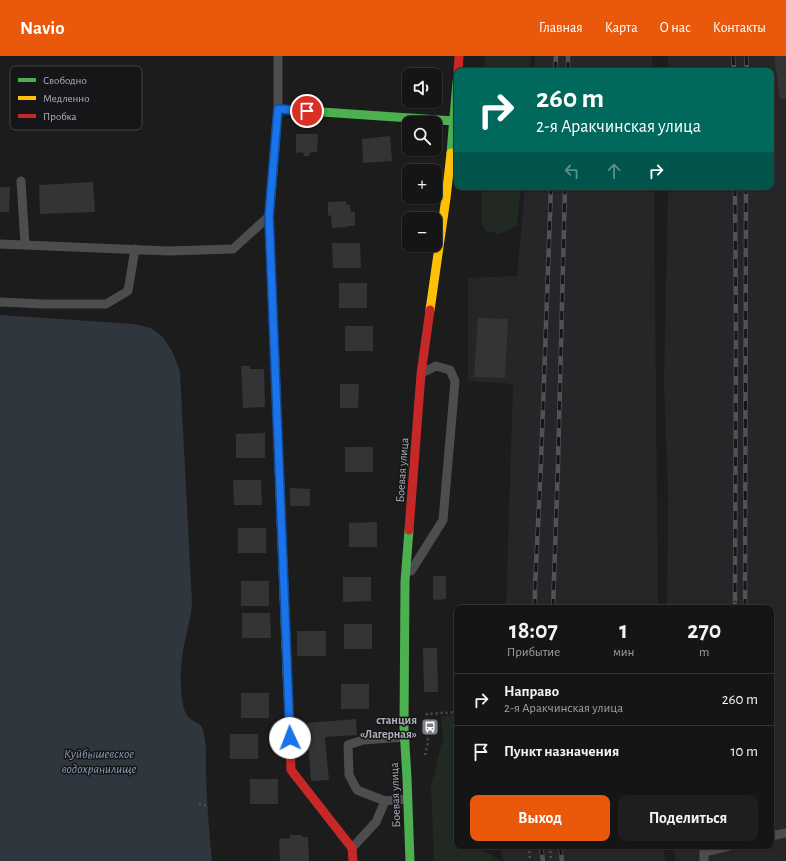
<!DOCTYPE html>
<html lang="ru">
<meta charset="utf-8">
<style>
body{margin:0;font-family:"Alegreya Sans",sans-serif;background:#1e1e1e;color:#f1f3f6;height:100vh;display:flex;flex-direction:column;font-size:15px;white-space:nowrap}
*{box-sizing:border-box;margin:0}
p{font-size:13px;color:#9d9fa0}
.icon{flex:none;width:22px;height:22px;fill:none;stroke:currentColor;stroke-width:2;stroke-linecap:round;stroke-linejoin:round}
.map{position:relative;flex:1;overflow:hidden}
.side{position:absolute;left:454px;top:549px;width:320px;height:244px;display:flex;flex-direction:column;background:#151515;border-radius:8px;box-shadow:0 1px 3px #0004,0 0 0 1px #343434}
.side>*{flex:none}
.banner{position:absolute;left:454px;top:12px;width:320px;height:122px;border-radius:8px;box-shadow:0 1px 3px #0004,0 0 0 1px #343434;background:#00695c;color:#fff;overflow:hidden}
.fabs{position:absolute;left:402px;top:12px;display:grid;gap:8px}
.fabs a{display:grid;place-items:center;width:40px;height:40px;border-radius:8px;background:#151515;box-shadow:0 1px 3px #0004,0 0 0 1px #343434;font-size:20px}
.pin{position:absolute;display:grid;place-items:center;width:34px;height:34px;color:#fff;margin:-17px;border:2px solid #fff;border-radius:50%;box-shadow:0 1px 4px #0007}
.me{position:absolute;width:44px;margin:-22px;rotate:358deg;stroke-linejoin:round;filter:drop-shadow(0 0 3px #0008)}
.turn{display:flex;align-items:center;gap:14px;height:84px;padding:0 16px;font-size:18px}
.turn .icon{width:52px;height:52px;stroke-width:2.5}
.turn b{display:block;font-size:28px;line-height:34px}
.lanes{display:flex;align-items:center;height:38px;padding:0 16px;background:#0003;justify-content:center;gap:20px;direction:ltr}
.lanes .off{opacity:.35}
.eta{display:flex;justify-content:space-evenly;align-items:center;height:68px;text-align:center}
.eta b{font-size:24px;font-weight:600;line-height:28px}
.cta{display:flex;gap:8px;margin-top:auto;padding:8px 16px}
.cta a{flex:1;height:46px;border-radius:8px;background:#ea580c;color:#fff;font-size:16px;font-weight:600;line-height:46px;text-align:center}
.cta a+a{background:#1e1e1e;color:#f1f3f6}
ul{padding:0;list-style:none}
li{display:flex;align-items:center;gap:12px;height:52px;padding:0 16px;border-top:1px solid #343434}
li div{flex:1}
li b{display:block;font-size:15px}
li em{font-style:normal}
header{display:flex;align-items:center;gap:24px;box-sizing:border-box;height:56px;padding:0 20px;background:#ea580c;color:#fff}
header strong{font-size:19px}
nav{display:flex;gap:22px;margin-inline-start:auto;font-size:14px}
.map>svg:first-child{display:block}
.built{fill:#262628}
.green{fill:#222923}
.water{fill:#2f363e}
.building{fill:#343434}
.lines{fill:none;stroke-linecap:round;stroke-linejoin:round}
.path{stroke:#4d4e51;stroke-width:2.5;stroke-dasharray:2 3;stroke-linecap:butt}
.lane{stroke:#4c4d4f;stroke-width:9}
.fast{stroke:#4caf50;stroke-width:9}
.slow{stroke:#ffc107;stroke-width:9}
.jam{stroke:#c62828;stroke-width:9}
.rail-casing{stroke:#515255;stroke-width:4.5}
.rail{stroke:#161618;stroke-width:3;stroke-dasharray:9;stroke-linecap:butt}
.route-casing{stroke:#114b97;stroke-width:10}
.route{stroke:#1a73e8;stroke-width:7}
.labels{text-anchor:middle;stroke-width:3;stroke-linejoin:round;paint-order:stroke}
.street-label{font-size:12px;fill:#aeb1bc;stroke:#161618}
.poi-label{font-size:12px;font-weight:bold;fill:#aeb1bc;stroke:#161618;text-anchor:end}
.water-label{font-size:13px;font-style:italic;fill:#879db5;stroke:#161618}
.key{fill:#161618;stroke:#444449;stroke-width:1}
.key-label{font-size:11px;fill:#aeb1bc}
</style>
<header>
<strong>Navio</strong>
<nav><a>Главная</a><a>Карта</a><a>О нас</a><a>Контакты</a></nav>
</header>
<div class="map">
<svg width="786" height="805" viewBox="0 0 786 805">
<rect width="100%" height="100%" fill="#1c1c1c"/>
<!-- built -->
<path class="built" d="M535,0h117l1,15h-119z
M667,0h119v805h-111l-1,-15h97v-238h-104l1,-112 -4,-114 4,-195h103v-116h-102z
M525,131h129l4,421h-152l7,-224 -45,-3v-103l49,-2z
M501,790h163l1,15h-162z"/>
<!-- green -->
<path class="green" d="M485,0h46l-1,15h-45z
M482,131h39l-4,39 -18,8 -13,-3 -4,-7z
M457,659v131h18l26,15h-67l-3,-76 12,-46 -2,-23z"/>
<!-- water -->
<path class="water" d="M0,259l134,9 17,4 12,9 10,16 7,19 12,231c-1,14 -5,28 -8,42 -2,10 -4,31 -3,42 1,10 1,22 7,30 4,5 13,5 15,13 4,14 3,31 3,46 1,28 3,57 6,85h-212z"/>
<!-- building -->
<path class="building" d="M774,0h12v42l-6,1z
M296,78h22l-1,18h-6l-2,4h-5l-1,-4 -7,1z
M390,80l2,25 -29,2 -1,-24z
M93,126l2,30 -55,2 -1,-29z
M0,131h10l-1,25h-9z
M346,145l1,4h3l1,7h4v14h-8v1l-15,1 -1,-13 -3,1v-14z
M332,187h28l1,25h-28z
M339,227h28v25h-28z
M478,262l30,1 -3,59 -31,-1z
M345,270h28v25h-28z
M241,310h9v3h14l1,38 -22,1z
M340,328h19l-1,24h-18z
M265,377v25h-29v-24z
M345,391h28v25h-28z
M233,424h28l1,25h-28z
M290,432l20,1v17h-20z
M377,466v25h-28v-24z
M238,472h28v25h-28z
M433,520h13v23l-13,1z
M343,521h28v24l-28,1z
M241,525h28v25h-28z
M242,557h28l1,25h-29z
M344,568h28v25h-28z
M297,575h29v25h-29z
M423,592h14l1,44h-14z
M341,628h28v25h-28z
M241,637h28v25h-28z
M356,663l1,16 -32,2 4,43 -18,1 -4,-58z
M230,678h28v25h-28z
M250,723h28v25h-28z
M290,779h12v2h6l1,24h-29l-1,-22 11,-1z"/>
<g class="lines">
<!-- path -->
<path class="path" d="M425,699l3,-13 -1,-28 30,-2
M199,748l9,2
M529,790l1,15
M550,790l1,15"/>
<!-- lane -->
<path class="lane" d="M278,53v-53
M21,125l4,64
M0,188l169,7 64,-2 34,-31
M0,246l43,2h63l22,-13 7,-42
M411,515l32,-51 12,-139 -5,-11 -14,-4 -14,7
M385,745l-28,-11 -8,-15 -1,-30 15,-5 42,-3
M771,780l15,-3
M352,792l24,-26 9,-21 22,-2
M704,805v-9l25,-6"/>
<!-- fast -->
<path class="fast" d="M451,97l6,-71
M271,140l7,-87 176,12
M409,474l-4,51 -1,147 3,50 3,83"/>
<!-- slow -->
<path class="slow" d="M430,254l16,-112 5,-45
M279,409l9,228"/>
<!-- jam -->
<path class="jam" d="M458,15l1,-15
M271,140l-2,20 10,249
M409,474l12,-156 9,-64
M288,637l3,77 61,78 1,13"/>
<!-- rail casing -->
<g class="rail-casing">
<path id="rail" d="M733,0l1,15
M746,0l1,15
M555,15l1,-15
M568,15v-15
M735,131l1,149 -1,266
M535,552v-21l6,-124 10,-276
M553,552l5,-144 7,-277
M745,552l1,-421
M541,790l2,15
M560,790l2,15"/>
</g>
<!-- rail -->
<use href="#rail" class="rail"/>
</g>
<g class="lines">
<!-- route casing -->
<g class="route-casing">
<path id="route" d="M290,682l-21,-522 9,-107 29,2"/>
</g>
<!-- route -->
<use href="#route" class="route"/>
</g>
<!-- icons -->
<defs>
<g id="bus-square" transform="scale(0.9)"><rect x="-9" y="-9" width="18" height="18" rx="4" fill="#7b7d84" stroke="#161618"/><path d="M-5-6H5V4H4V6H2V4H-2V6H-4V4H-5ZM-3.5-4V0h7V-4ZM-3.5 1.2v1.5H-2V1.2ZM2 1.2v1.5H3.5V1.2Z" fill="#fff"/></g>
</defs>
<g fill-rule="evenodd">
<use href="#bus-square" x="430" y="671"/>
</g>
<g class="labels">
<!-- street labels -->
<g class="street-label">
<text transform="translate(402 414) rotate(-86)" y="4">Боевая улица</text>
<text transform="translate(395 739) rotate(-92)" y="4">Боевая улица</text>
</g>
<!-- poi labels -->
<g class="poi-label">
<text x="417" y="668">станция<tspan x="417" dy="14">«Лагерная»</tspan></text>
</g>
<!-- water labels -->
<g class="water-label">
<text x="99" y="702">Куйбышевское<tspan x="99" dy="15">водохранилище</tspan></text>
</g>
</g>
<!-- legend -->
<rect x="10" y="10" width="132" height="64" rx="6" class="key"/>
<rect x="18" y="22" width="18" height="4" fill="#4caf50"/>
<rect x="18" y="40" width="18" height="4" fill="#ffc107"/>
<rect x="18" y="58" width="18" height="4" fill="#c62828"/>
<g class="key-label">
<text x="43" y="28">Свободно</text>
<text x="43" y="46">Медленно</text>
<text x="43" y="64">Пробка</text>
</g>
</svg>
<div class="fabs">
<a><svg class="icon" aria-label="sound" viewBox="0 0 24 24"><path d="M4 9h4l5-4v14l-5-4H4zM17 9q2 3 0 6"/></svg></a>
<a><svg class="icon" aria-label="search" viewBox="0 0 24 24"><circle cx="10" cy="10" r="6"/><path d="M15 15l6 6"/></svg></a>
<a>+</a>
<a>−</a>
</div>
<div class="pin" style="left:307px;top:55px;background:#d93025"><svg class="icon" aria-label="arrive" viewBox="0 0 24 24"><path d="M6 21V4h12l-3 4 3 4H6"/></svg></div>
<svg class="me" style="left:290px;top:682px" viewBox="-20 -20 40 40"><circle r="19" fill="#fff"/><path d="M0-13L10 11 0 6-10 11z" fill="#1a73e8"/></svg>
<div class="banner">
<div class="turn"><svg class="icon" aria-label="right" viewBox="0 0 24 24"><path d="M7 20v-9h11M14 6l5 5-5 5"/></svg><div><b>260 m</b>2-я Аракчинская улица</div></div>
<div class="lanes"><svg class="icon off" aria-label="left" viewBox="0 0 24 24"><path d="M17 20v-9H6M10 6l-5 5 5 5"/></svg><svg class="icon off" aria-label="ahead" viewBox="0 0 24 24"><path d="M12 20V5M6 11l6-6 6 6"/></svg><svg class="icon" aria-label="right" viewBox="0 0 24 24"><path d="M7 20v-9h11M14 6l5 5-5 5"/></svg></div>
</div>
<section class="side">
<div class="eta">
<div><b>18:07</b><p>Прибытие</p></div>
<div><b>1</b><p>мин</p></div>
<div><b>270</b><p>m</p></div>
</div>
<ul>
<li><svg class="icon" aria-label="right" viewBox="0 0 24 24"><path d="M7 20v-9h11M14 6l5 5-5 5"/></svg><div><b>Направо</b><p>2-я Аракчинская улица</p></div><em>260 m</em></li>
<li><svg class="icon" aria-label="arrive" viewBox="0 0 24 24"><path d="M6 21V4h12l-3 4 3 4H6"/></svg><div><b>Пункт назначения</b></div><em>10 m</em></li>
</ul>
<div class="cta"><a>Выход</a><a>Поделиться</a></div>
</section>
</div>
